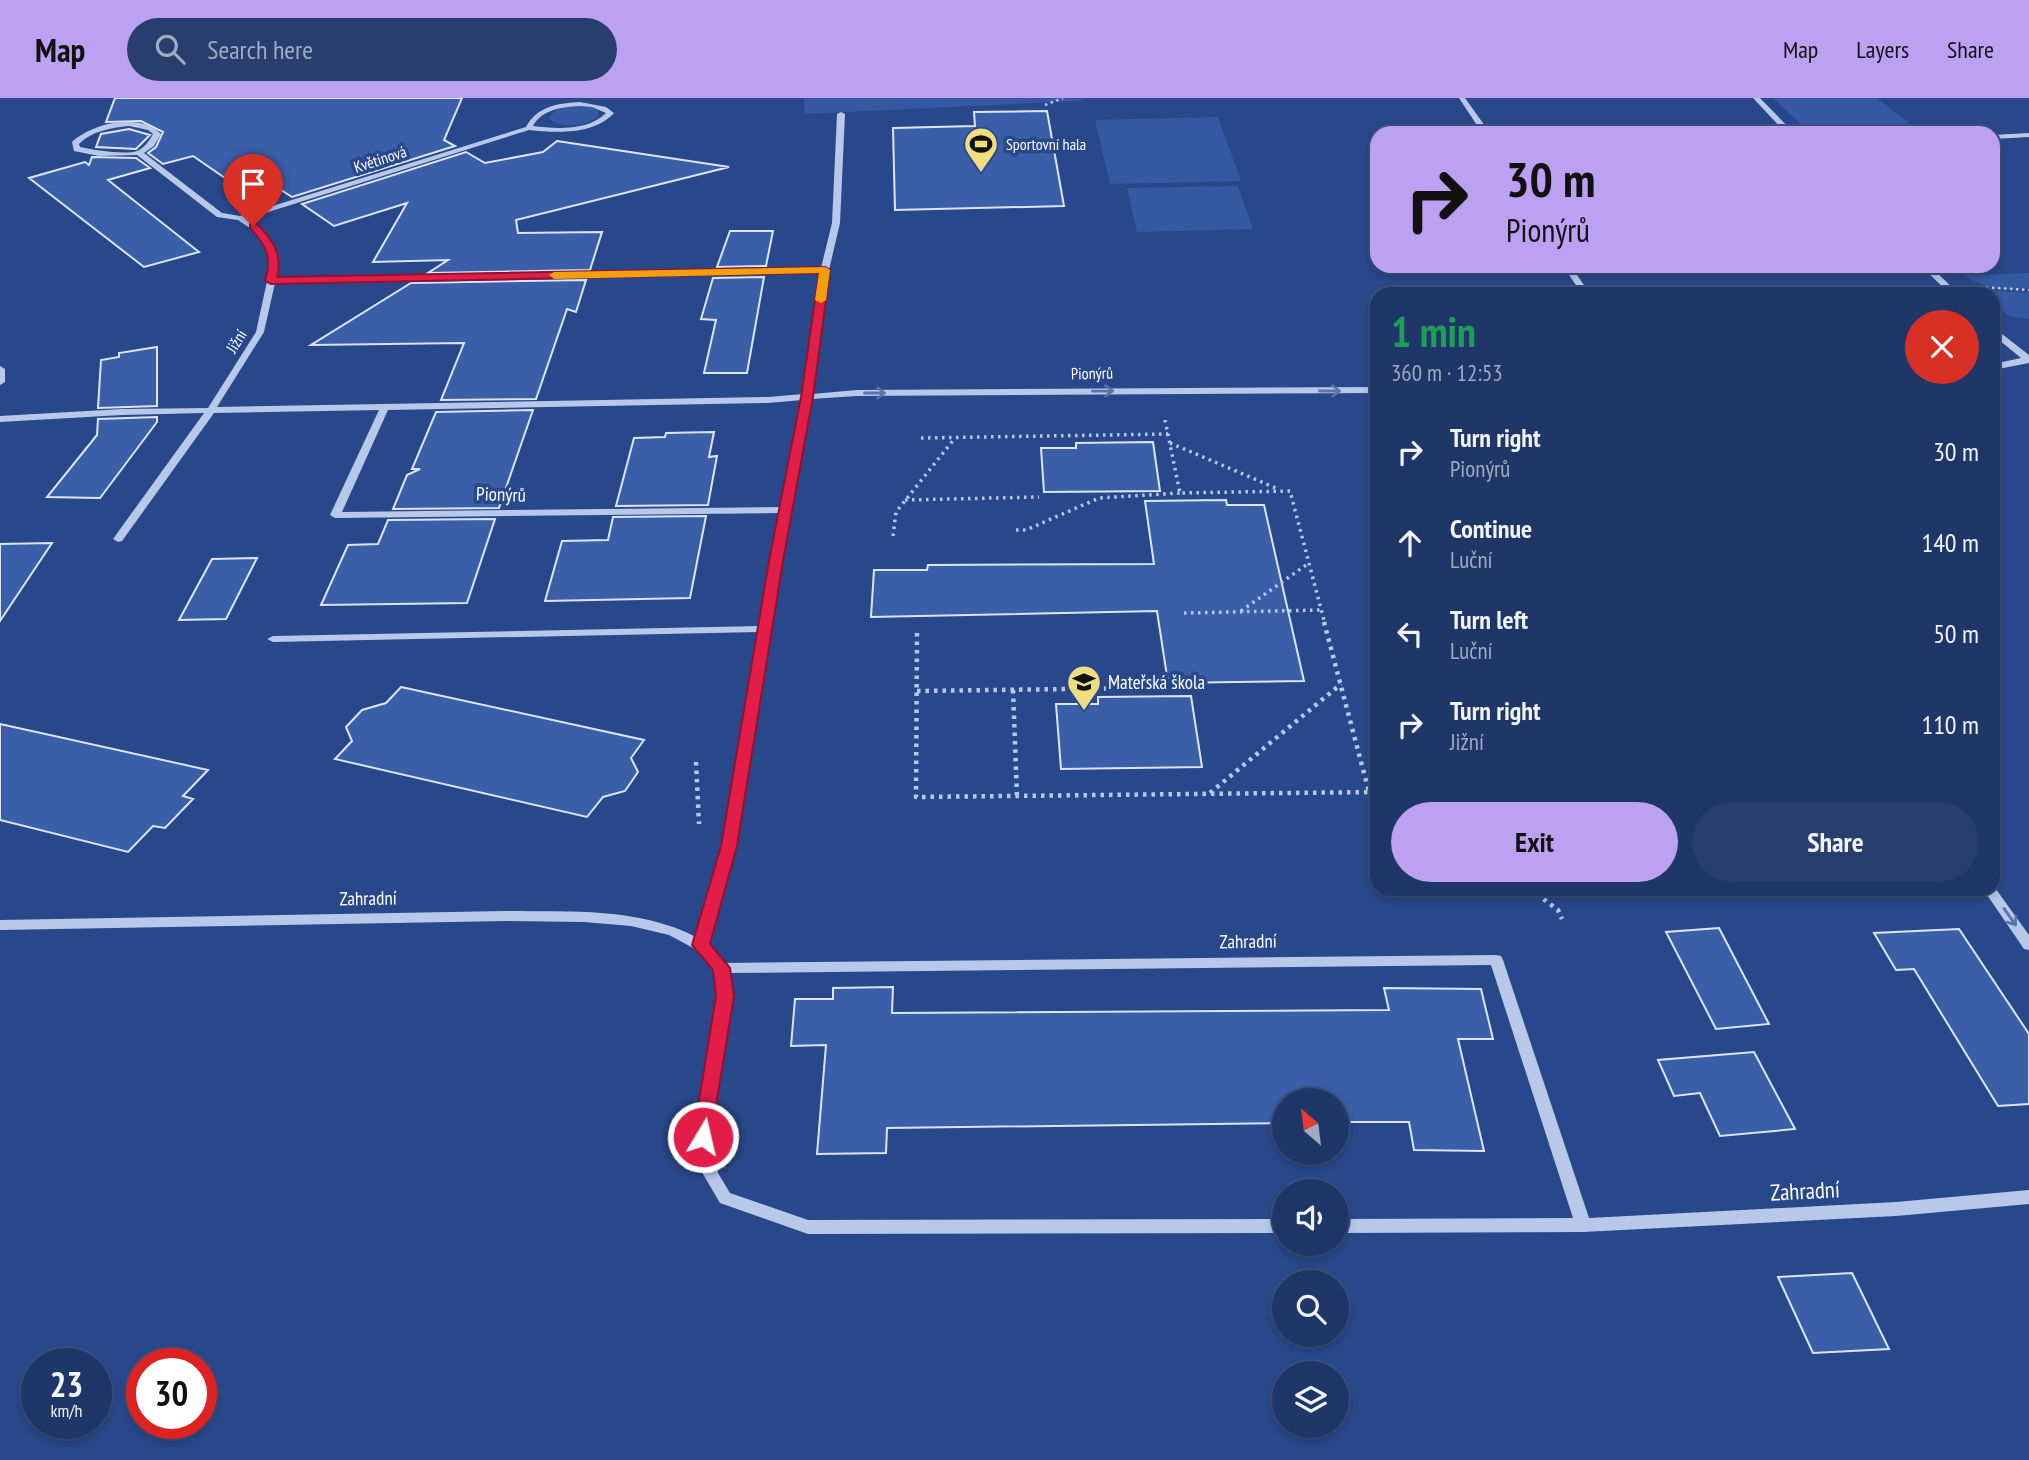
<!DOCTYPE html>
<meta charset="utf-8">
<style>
body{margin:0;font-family:"PT Sans Narrow",sans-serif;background:#273e6e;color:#f1f3f6;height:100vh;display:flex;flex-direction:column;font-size:26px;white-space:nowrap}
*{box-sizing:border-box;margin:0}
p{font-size:23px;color:#a1abc0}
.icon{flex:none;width:38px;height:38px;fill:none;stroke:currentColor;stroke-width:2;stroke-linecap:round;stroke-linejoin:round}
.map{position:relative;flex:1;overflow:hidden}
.panel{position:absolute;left:1370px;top:189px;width:630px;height:609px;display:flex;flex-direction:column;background:#1f3668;border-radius:21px;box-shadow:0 4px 10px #0003,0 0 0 2px #3c507c}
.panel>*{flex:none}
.top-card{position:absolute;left:1370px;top:28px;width:630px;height:147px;border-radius:21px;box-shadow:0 4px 10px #0003,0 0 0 2px #3c507c;background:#bca0f2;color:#111;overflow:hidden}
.needle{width:46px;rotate:332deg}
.fabs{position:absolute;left:1272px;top:990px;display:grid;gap:14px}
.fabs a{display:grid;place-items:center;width:77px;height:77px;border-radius:50%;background:#1f3668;box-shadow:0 4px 10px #0003,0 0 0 2px #3c507c;font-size:35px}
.speed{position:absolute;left:21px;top:1250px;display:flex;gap:14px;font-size:35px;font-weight:700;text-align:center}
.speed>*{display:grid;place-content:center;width:91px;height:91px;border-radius:50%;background:#1f3668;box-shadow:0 4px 10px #0003,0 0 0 2px #3c507c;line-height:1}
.speed small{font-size:18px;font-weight:400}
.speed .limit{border:10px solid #d22;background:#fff;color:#111}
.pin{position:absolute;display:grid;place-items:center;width:60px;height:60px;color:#fff;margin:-72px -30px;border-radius:50% 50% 50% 0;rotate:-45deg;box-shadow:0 0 7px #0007}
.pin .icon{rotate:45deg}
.me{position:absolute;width:77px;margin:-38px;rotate:9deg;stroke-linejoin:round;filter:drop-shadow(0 0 5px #0008)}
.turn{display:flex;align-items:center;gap:24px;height:147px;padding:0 21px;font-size:32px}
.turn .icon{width:91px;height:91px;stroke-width:2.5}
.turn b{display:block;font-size:49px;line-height:60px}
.round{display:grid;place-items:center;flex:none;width:74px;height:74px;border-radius:37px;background:#273e6e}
.overview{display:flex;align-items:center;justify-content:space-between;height:119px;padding:0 21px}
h1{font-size:42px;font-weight:800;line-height:52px;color:#1e9e55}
.button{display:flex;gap:14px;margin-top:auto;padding:14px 21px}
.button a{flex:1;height:80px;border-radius:42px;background:#bca0f2;color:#111;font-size:28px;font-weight:800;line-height:80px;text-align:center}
.button a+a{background:#273e6e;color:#f1f3f6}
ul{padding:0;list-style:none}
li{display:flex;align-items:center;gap:21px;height:91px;padding:0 21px}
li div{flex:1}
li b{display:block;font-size:26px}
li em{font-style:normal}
header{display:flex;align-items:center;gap:42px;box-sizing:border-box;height:98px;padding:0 35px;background:#bca0f2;color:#111}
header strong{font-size:33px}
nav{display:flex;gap:38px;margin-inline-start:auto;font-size:24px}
.search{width:490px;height:63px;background:#273e6e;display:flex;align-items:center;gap:18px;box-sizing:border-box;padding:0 24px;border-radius:38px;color:#a1abc0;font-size:26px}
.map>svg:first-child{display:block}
.green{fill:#3458a2}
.building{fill:#3a5ea7;stroke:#dce5f7;stroke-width:2}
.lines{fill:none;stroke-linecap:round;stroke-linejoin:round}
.path-far2{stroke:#b8c8e9;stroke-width:2.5;stroke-dasharray:2.5 3.5;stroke-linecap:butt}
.path-far1{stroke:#b8c8e9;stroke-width:3.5;stroke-dasharray:2.5 4.5;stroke-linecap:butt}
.path{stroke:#b8c8e9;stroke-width:4.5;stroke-dasharray:3.5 5;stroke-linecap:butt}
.minor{fill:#b8c8e9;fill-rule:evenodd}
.oneway{stroke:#5b75ac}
.route{fill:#e11d48;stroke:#92132f;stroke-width:2}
.slow{fill:#f59e0b}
.labels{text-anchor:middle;stroke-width:7;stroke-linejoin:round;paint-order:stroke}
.far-poi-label{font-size:16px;fill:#fff;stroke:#29488b;text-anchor:start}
.far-street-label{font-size:16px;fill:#fff;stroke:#29488b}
.street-label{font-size:19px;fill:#fff;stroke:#29488b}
.poi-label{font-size:19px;fill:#fff;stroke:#29488b;text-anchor:start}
.near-street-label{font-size:23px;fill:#fff;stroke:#29488b}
</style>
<header>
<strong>Map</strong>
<div class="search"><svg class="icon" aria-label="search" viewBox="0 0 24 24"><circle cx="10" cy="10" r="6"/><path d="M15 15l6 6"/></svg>Search here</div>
<nav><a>Map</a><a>Layers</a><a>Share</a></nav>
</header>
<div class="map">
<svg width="2029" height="1362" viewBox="0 0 2029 1362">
<rect width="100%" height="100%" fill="#29488b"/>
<!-- green -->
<path class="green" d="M804,0h287l-16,3 -270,13z
M1773,0h104l38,30 -102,3 -9,-4z
M587,7l10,4 2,7c-12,10 -39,14 -51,1l10,-8z
M1218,19l23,64 -131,3 -15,-64z
M1238,88l15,43 -116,3 -10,-44z
M1954,168h15l10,9 50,-2v15c-31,4 -53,-1 -75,-22z
M1986,192l43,3v26l-20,-3 -16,-14v-8l-12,-3z"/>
<!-- building -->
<path class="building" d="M115,0h347l-18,42 11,6 -163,51 -11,-7 -27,8 -61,-42 -30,8 -15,-11 8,-6 7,-15 -22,-11 -35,1z
M1047,13l17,95 -169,4 -2,-82 82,-2 -1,-14z
M129,31l21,6 -14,14 -40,-2 5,-13z
M557,43l172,26 -213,53 2,13 84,-1 -12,38 -162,3 20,-13 -75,2 34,-59 -73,23 -32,-22 164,-52 19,11 58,-11z
M92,59l44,1 14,10 -42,12 91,72 -55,15 -115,-89 56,-16 4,3z
M730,133h43l-7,35 -49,1z
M764,179l-17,96h-43l12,-53 -15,-1 12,-41z
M586,182l-10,32 -9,-3 -31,90 -95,1 23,-57 -153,2 100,-62z
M157,249v59l-59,2 3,-48 18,-3v-4z
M533,312l-34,98 -106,1 14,-34 13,-6h-8l24,-57z
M157,319v5l-57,76 -53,-1 50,-62 1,-16z
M714,334l-5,25 8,-1 -9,49 -92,1 18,-68 31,-1 1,-4z
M1153,344l7,49 -116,1 -3,-44h35v-5z
M1226,402l1,5h37l40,176 -136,2 -11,-72 -286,6 3,-47h53l1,-5 226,-1 -9,-63z
M706,418l-16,82 -145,3 17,-60 46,-1 5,-23z
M495,421l-28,84 -146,2 27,-60 30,-1 10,-24z
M52,445l-52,78v-77z
M257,460l-31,61 -47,1 33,-61z
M401,589l243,53 -13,18 7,14 -13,19 -22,6 -16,20 -252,-58 17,-18 -6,-14 16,-17 24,-7z
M1191,598l11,71 -141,2 -5,-65h42v-7z
M0,626l208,46 -25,26 10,3 -28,29 -12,-2 -25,26 -128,-32z
M1719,830l50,96 -53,5 -50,-97z
M1959,831l70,105v70l-31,2 -84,-137 -18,1 -22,-37z
M893,889l-1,26 497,-3 -5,-22 97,1 12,50h-35l26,112 -70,-1 -5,-28h-72v-21h-53v22l-397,5 -1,25 -69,1 9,-109 -35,1 4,-47h38v-11z
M1754,954l41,77 -75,7 -20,-43 -26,3 -16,-36z
M1852,1175l37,76 -76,4 -35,-76z"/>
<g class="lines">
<!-- path-far2 -->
<path class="path-far2" d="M1045,7l18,-7
M1980,189l49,3"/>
<!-- path-far1 -->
<path class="path-far1" d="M1165,322l15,73 110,-2 35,133
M921,340l247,-4
M1170,345l108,46
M905,402l134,-3
M1016,432h10l73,-32 81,-5
M893,438l3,-24 59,-74
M1241,513l68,-48
M1184,515l137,-3"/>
<!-- path -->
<path class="path" d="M1324,524l45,170
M917,535l-1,164 461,-5
M1013,592l4,106
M917,593l227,-3
M696,664l3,62
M1210,695l131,-109
M1530,791l28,21 4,9"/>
<!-- minor -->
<path class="minor" d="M1459,0h6l25,35h-8z
M1753,0h7l34,35h-8z
M580,4l26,5 8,6c-20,22 -57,20 -85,17l-283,89c23,13 35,33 30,59l545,-10 11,-45 5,-109 4,-2 4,2 -5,109 -11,47 -17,124 45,-4 520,-3v6l-520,3 -46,3 -27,143 -49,304 -28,98 17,19 772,-8 5,1 2,4 86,258 307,-16 133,-12v14l-133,12 -313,16 -246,1v-14l236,-1 -82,-253 -762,8 3,23 -21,141 7,36 12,20 78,27 476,-1v14l-476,1 -88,-31 -17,-29 -8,-37 23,-141 -4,-26 -19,-21 -26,-14 -38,-9 -47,-4 -78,-1 -506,9v-10l506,-9c63,1 132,-4 190,26l27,-91 36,-214 -486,10 -6,-3 6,-3 487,-10 19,-113 -444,5 -5,-3 49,-105 -165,3 -92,128 -4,1 -5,-3 91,-126 -82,2 -122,7v-6l122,-7 86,-1 48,-76 15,-69 -9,-22 -12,-13 -12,-8 -21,-3 -80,-62 -38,1 -25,-5 -2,-9c21,-19 67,-30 89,-8l-7,12 -10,7 78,60 18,3 286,-89c11,-21 33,-24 54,-25zM580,8l12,1 14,6c-18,18 -50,16 -73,13 9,-17 30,-19 47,-20zM129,28l19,4 5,4c-3,6 -9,14 -16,17 -12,4 -44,-1 -57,-4l-1,-3c13,-13 31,-16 50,-18zM820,175l-17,121 -35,3 -551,10 47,-75 11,-49zM802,302l-21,107 -439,5 46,-102 380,-7z
M2029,35v4l-36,2v-4z
M1563,168h8l19,28h-8z
M1921,168h9l29,28h-9z
M1993,229l36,28v8l-36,7v-6l28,-6 -28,-23z
M0,268l5,3v13l-5,3z
M1993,787l36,50v15l-5,-1 -41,-60h10z"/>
</g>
<!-- one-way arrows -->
<defs><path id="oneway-shaft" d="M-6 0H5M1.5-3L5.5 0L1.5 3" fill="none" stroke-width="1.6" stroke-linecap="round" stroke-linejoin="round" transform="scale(1.75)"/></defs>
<g class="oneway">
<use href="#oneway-shaft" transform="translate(1103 293) rotate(-1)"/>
<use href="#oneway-shaft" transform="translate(1330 293)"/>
<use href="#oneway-shaft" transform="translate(875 295)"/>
<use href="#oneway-shaft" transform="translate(2010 819) rotate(55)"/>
</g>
<!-- route -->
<path class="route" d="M250,126h7c16,16 26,31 20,53l548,-10 5,3 -17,127 -30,164 -46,285 -27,98 20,24 4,28 -24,146 -7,3 -7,-3 -3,-5 23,-141 -3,-26 -21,-25 29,-99 48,-285 32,-164 18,-124 -548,11 -6,-3c7,-24 2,-35 -15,-53z"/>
<!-- slow -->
<path class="slow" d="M825,169l5,3 -4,30 -5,3 -6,-3 4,-27 -265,6 -5,-4 5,-3z"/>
<!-- icons -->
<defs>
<g id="stadium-pin" transform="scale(1.75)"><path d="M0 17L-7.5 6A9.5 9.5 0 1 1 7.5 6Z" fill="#f0dd7f" stroke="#29488b"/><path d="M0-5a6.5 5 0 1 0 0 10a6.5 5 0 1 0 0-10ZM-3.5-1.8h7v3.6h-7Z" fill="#111"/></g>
<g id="school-pin" transform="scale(1.75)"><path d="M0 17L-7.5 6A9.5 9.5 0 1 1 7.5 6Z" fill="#f0dd7f" stroke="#29488b"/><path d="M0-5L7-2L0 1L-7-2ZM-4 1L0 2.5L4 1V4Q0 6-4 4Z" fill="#111"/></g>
</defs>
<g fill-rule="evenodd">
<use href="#stadium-pin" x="981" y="46"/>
<use href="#school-pin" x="1084" y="584"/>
</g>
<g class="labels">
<!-- far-poi labels -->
<g class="far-poi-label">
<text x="1006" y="52">Sportovní hala</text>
</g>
<!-- far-street labels -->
<g class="far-street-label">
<text transform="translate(380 61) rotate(-18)" y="6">Květinová</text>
<text transform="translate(236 243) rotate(-58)" y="6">Jižní</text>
<text transform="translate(1092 275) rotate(-1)" y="6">Pionýrů</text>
</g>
<!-- street labels -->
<g class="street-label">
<text transform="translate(501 396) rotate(2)" y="7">Pionýrů</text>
<text transform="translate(368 800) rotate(-1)" y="7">Zahradní</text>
<text transform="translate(1248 843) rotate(-1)" y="7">Zahradní</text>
</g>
<!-- poi labels -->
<g class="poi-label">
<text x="1108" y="591">Mateřská škola</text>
</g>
<!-- near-street labels -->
<g class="near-street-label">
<text transform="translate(1805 1093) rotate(-3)" y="8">Zahradní</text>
</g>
</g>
</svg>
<div class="fabs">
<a><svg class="needle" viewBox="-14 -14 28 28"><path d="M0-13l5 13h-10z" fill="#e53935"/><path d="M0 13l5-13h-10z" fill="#a1abc0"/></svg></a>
<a><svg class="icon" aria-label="sound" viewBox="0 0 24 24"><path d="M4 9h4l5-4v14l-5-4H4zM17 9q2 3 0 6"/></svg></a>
<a><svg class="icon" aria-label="search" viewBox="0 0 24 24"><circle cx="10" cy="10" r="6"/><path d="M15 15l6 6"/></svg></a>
<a><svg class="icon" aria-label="layers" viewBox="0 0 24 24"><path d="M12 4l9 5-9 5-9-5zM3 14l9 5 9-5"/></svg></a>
</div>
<div class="speed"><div>23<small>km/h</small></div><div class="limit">30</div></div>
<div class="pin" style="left:253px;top:128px;background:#d93025"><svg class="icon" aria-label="arrive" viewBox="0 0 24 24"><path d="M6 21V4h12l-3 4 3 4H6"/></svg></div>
<svg class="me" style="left:703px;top:1039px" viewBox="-20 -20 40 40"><circle r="17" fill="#e11d48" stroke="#fff" stroke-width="3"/><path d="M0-11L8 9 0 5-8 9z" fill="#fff"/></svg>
<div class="top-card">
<div class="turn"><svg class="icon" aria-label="right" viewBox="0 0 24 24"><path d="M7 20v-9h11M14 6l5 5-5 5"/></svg><div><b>30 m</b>Pionýrů</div></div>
</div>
<section class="panel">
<div class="overview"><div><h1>1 min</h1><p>360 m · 12:53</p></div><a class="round" style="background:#d93025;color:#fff"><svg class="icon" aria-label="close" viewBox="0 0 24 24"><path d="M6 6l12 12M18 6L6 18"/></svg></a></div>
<ul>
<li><svg class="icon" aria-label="right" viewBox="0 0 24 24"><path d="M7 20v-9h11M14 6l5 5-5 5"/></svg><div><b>Turn right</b><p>Pionýrů</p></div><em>30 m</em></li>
<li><svg class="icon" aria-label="ahead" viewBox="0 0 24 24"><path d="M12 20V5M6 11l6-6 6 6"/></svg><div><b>Continue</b><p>Luční</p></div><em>140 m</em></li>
<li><svg class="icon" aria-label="left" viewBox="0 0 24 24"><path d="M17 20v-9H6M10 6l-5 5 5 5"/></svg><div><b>Turn left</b><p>Luční</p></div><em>50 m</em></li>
<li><svg class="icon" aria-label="right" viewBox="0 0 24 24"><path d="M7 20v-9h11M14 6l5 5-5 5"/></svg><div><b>Turn right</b><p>Jižní</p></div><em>110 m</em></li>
</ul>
<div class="button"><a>Exit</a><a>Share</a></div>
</section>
</div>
